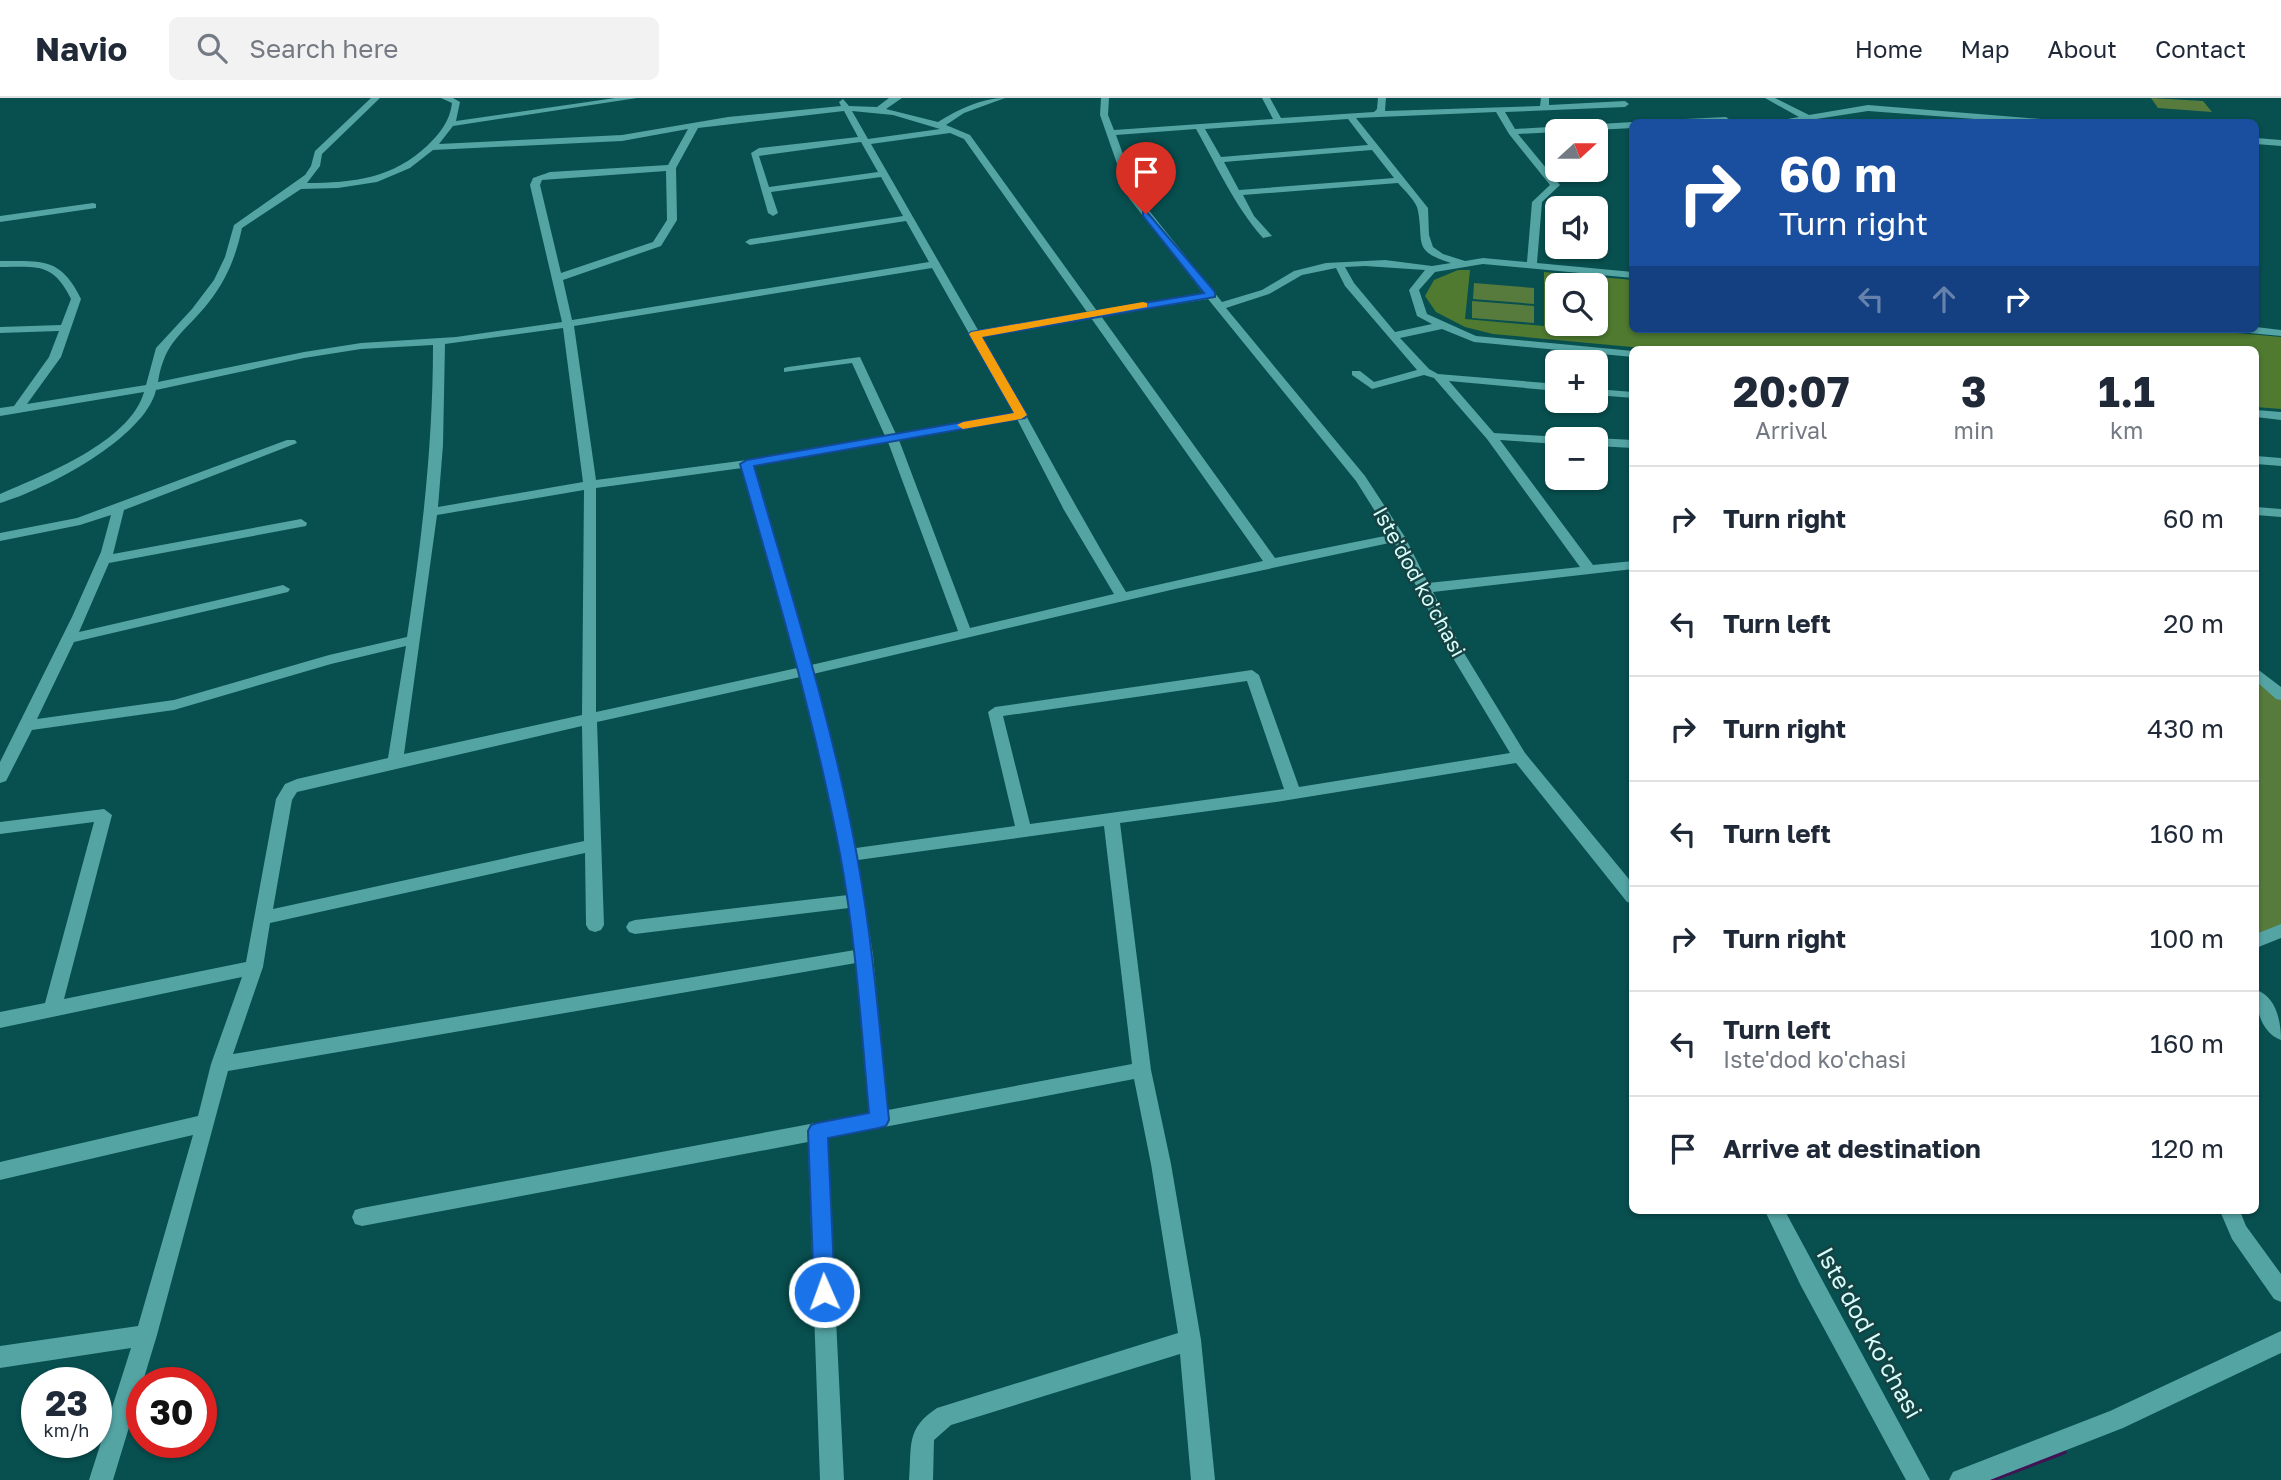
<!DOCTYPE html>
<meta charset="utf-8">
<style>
body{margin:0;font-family:"Golos Text",sans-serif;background:#f2f2f3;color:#1f2937;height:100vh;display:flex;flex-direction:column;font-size:26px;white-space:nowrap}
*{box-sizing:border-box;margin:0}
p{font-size:23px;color:#747a83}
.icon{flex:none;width:38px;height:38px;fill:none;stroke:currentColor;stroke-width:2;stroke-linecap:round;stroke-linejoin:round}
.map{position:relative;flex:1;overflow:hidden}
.drawer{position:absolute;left:1629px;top:248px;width:630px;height:868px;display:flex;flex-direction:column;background:#fff;border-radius:10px;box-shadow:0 2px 5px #0004}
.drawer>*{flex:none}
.guide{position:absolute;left:1629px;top:21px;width:630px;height:214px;border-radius:10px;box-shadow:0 2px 5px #0004;background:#1a4fa0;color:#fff;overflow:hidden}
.needle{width:46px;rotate:69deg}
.fabs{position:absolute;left:1545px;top:21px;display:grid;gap:14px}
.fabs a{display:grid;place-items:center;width:63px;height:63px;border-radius:10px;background:#fff;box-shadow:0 2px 5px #0004;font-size:35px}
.speed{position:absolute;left:21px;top:1269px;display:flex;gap:14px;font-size:35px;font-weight:700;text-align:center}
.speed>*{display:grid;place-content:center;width:91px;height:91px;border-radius:50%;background:#fff;box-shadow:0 2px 5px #0004;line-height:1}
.speed small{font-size:18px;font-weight:400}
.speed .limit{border:10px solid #d22;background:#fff;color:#111}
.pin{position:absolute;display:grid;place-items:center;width:60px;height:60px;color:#fff;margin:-72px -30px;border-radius:50% 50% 50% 0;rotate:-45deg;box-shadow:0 0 7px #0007}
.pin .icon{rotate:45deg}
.me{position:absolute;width:77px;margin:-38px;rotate:358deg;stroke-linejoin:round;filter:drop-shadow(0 0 5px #0008)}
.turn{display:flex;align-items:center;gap:24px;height:147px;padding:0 35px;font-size:32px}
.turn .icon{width:91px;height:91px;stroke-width:2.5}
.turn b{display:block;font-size:49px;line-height:60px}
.lanes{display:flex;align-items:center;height:66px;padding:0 35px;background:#0003;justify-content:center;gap:35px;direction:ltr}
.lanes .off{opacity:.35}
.eta{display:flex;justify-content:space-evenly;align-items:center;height:119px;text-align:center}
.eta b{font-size:42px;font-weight:700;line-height:49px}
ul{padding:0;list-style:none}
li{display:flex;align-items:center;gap:21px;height:105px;padding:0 35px;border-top:2px solid #e0e1e3}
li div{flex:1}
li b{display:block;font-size:26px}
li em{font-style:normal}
header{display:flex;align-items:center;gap:42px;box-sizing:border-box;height:98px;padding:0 35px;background:#fff;border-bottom:2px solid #e0e1e3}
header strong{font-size:33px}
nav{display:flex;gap:38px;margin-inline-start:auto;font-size:24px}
.search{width:490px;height:63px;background:#f2f2f3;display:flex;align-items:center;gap:18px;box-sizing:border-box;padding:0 24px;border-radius:10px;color:#747a83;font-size:26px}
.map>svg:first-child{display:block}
.green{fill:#567b3d}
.forest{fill:#4f7a30;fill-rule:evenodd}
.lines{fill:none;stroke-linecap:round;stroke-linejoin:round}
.stream{stroke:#401353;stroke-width:5}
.minor{fill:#53a4a3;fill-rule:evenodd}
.route{fill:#1a73e8;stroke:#114b97;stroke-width:2}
.slow{fill:#f59e0b}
.labels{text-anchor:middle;stroke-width:5;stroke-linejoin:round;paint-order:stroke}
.street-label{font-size:21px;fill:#d7fefc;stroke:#164242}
.near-street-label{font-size:24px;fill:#d7fefc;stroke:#164242}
</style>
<header>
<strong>Navio</strong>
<div class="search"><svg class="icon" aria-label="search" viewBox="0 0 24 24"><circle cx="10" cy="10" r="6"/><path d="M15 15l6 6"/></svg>Search here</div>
<nav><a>Home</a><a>Map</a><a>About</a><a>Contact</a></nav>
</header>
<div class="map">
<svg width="2281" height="1382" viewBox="0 0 2281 1382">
<rect width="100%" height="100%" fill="#084f4f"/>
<!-- green -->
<path class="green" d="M2151,0l52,3 9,11 -54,-4z
M1474,185l60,5v16l-61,-5z
M1472,203l62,5v17l-62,-5z
M2256,578l25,21v236l-25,11z"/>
<!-- forest -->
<path class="forest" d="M1458,172h12l-5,49 79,7v-54l89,8v49h560l88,8v72l-25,-2v-57h-592l-171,-16 -28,-7 -29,-15 -11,-16 9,-16zM1596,187v39h-38v-39z"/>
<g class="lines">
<!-- stream -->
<path class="stream" d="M1990,1382l74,-28"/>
<!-- minor -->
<path class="minor" d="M371,0h9l-58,56 -2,12 -13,17c46,0 87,-5 121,-38 12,-12 22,-24 24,-42l-11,-5h12l7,4 -4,19 159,-23h22l-184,28 -14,18 183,-9 106,-18 113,-11 -2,-4 4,-3 6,7 28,1 12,-9h13l-16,11 52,13c21,-13 43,-24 67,-24l-41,15 -18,12 24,10 127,176 106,-18 -74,-95 -29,-83 1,-17h8l-1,17 6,15 159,-11 -11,-21h8l11,20 93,-6 3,-3 1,-11h8l-1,13 155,-5 1,-8h8v7l76,-4 4,3 -4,3 -120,5 10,17 118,-7v6l-115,6 42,51 -18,17 -5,61 96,9v6l-150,-14 -48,8 -16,18 8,24 49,22 157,15v6l-159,-15 -32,-13 -42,9 29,31 9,5 120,10v7l-109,-10 45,52 68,4 2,2h-6v5l-58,-4 93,125 40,-4v8l-200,23 31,61 61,100 108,131v19l-6,-1 -111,-139 -240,39 -156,21 31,247 20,94 30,176 14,140h-24l-11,-126 -229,71 -17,15 -1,40h-24c3,-33 -4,-51 28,-72l241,-75 -27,-169 -17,-85 -307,59 17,342h-24l-12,-338 -446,84 -7,-2 -3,-7 3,-7 7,-2 507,-95 -13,-150 -628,108 -71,264 -44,145h-24l42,-132 -131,20v-22l138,-20 55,-191 -193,45v-18l198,-46 13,-52 31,-87 -242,51v-16l45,-9 49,-181 -94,12v-12l104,-13 8,6 -48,184 182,-37 30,-163 9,-15 12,-5 91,-21 18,-112 -75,18 -157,46 -142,20 -26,51 -6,2v-21l72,-145 29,-65 10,-37 -31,10 -80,16v-8l77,-15 210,-78h8l2,3 -173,67 -11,44 188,-35 6,4 -1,3 -197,37 -30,69 204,-47 7,4 -2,3 -214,50 -37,77 137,-19 155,-45 78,-18c15,-98 26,-193 26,-292l-72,4 -57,9 -148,32c-11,48 -111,100 -156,113v-9c44,-19 130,-52 144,-102l-144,24v-8l14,-2 35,-49 10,-26 -59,2v-6l61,-2 10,-26c-18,-37 -34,-32 -71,-32v-6c42,0 61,-4 81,38l-20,58 -34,47 119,-19 10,-37 36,-39 22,-29 11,-23 9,-32 71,-50 6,-9 4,-15zM844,13l14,26 -99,11 -8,5 17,60 5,3 5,-3 -7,-21 110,-15 22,39 -153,23 -5,3 5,3 156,-24 23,41 -357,58 -9,-40 98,-34 16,-26 -1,-52 22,-40zM852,13l41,4 47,14 -72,10zM1496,14l13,22 41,51 -18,17 -5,60 -44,-4 -18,3 -22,-7 -10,-7 -4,-12 -1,-27 -72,-90zM1348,21l20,26 -147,12 -16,-28zM688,31l-20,36 -118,7 -17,6 -3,7 32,137 -106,15 -95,6 -57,9 -146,30c7,-43 26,-48 51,-80 18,-23 27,-46 33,-74l59,-39 37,-1 39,-6 33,-14 23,-18 189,-9zM1196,31c22,39 38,76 67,109l9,-2 -18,-20 -11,-21 155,-12c7,8 19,19 20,28 6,32 -6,40 33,52l-19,3 -47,-6 -59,3 -32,8 -32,19 -40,12 -83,-104 -23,-63zM950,35l14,6 123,173 -109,18 -107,-186zM861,44l17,30 -109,15 -10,-31zM1372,52l22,28 -155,12 -15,-28zM666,73l1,49 -14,22 -92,31 -21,-88 2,-5zM1365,168l60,4 -16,20 8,26 15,8 -37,8 -41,-49 -9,-16zM932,170l82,145 -118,21 -36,-77 -72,10 -4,1v4l68,-9 33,73 -138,24 -151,20 -22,-154zM1336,170l9,18 72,84 -43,12 -14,-11h-8v4l20,14 52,-14 10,3 53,61 93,128 -152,16 -23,-46 -40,-61 -139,-168 43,-14 33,-19zM1208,201l148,182 34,54 -115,23 -174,-242zM1091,220l172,243 -137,31c-51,-84 -96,-171 -144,-256zM563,230l20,154 -145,25 5,-62 2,-101zM1017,321l47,91 50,84 -144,34 -71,-188zM888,344l70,189 -147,34 -57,-199zM742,370l55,200 -201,44v-224zM584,392l-2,225 -178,39 33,-239zM1394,444l56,111 60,100 -211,34 -40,-112 -7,-5 -257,37 -7,5 27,114 -159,22 -43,-174 362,-85zM800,579l31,129 17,89 -213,25 -6,2 -3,5 3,5 6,2 214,-26 6,42 -622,104 30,-87 7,-44 315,-70 1,72 3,5 6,2 6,-2 3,-5 -7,-203zM1247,583l37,108 -254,35 -27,-108zM582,628l2,115 -311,68 19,-109 5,-8zM1104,728l28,238 -244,46 -15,-155 -15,-95z
M1765,0h10l34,17 59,-10 173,14 4,3h-30l-147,-11 -71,11h-16l1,-2 17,-3z
M1726,19l4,3 -1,2h-48l4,-3z
M2256,40l25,2v6l-25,-2z
M93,105l3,1v4l-96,14v-6z
M2256,229l25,3v6l-42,-4 -5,-3z
M1596,291l37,3v6l-37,-3z
M2256,312l25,2v8l-25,-3z
M1596,340l37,2v8l-37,-2v-7h-4z
M2256,358l25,2v8l-25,-2z
M2256,409l25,2v8l-25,-2z
M2256,570l25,19v13l-5,-1 -20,-18z
M2281,826v14l-25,10v-14z
M2256,892c20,6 25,31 25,50 -20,-7 -26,-33 -25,-50z
M1765,1113h20l145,269h-24l-105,-194z
M2220,1113h20l6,15 35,48v28l-7,-3 -42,-60z
M2281,1233v22l-158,75 -133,52h-41l4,-8 157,-61z"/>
</g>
<!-- route -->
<path class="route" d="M1146,113l69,81v5l-233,40 45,78 -2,3 -271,48c37,129 79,258 103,390 16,87 23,176 32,264l-3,6 -7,2 -51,10 7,154 -3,7 -8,3 -7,-3 -3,-7 -6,-161 3,-6 6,-2 52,-10c-8,-86 -13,-173 -29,-259 -25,-132 -63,-261 -100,-390l7,-4 267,-47 -45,-79 2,-2 233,-39 -61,-77v-4z"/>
<!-- slow -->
<path class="slow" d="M1143,204l4,1v4l-165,30 45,78 -6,4 -58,10 -6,-4 6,-3 51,-9 -45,-79 2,-2z"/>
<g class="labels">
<!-- street labels -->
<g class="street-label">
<text transform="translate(1419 484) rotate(61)" y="7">Iste'dod ko'chasi</text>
</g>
<!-- near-street labels -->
<g class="near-street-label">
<text transform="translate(1869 1235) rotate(61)" y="8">Iste'dod ko'chasi</text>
</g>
</g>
</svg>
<div class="fabs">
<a><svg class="needle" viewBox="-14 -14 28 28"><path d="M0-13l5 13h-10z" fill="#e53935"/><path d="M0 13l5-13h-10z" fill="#747a83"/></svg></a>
<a><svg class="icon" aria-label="sound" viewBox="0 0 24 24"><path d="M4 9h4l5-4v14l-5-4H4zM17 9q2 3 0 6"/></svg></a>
<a><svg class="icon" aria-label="search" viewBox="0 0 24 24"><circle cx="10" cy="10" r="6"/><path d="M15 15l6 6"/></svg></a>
<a>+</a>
<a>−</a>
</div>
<div class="speed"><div>23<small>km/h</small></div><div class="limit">30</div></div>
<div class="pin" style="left:1146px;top:116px;background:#d93025"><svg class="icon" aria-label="arrive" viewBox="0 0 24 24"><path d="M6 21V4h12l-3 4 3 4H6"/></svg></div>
<svg class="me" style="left:824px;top:1194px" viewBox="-20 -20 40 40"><circle r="17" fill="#1a73e8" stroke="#fff" stroke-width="3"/><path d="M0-11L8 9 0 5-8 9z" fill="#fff"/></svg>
<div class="guide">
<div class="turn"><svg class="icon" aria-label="right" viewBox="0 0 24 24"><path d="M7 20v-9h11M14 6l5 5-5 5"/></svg><div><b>60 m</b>Turn right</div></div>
<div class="lanes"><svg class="icon off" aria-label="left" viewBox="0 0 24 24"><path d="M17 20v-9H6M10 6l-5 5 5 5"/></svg><svg class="icon off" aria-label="ahead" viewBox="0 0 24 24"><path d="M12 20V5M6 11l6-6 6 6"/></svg><svg class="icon" aria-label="right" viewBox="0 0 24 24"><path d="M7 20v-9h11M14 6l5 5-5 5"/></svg></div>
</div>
<section class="drawer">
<div class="eta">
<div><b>20:07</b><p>Arrival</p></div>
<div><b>3</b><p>min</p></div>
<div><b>1.1</b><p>km</p></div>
</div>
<ul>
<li><svg class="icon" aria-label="right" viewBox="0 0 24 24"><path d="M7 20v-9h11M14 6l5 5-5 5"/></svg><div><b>Turn right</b></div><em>60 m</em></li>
<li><svg class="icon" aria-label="left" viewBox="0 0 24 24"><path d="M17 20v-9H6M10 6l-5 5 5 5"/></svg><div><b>Turn left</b></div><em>20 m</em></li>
<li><svg class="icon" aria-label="right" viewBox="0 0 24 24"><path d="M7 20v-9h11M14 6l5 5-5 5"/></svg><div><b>Turn right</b></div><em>430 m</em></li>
<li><svg class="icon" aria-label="left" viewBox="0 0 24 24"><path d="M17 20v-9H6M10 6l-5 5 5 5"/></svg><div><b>Turn left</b></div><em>160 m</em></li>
<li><svg class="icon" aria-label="right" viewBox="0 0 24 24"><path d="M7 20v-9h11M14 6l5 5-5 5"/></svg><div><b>Turn right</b></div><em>100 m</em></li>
<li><svg class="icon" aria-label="left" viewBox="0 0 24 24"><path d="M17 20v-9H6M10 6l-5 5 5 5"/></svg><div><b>Turn left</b><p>Iste'dod ko'chasi</p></div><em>160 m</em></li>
<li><svg class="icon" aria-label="arrive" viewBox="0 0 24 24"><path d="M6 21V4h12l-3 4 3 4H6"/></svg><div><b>Arrive at destination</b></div><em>120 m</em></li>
</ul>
</section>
</div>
